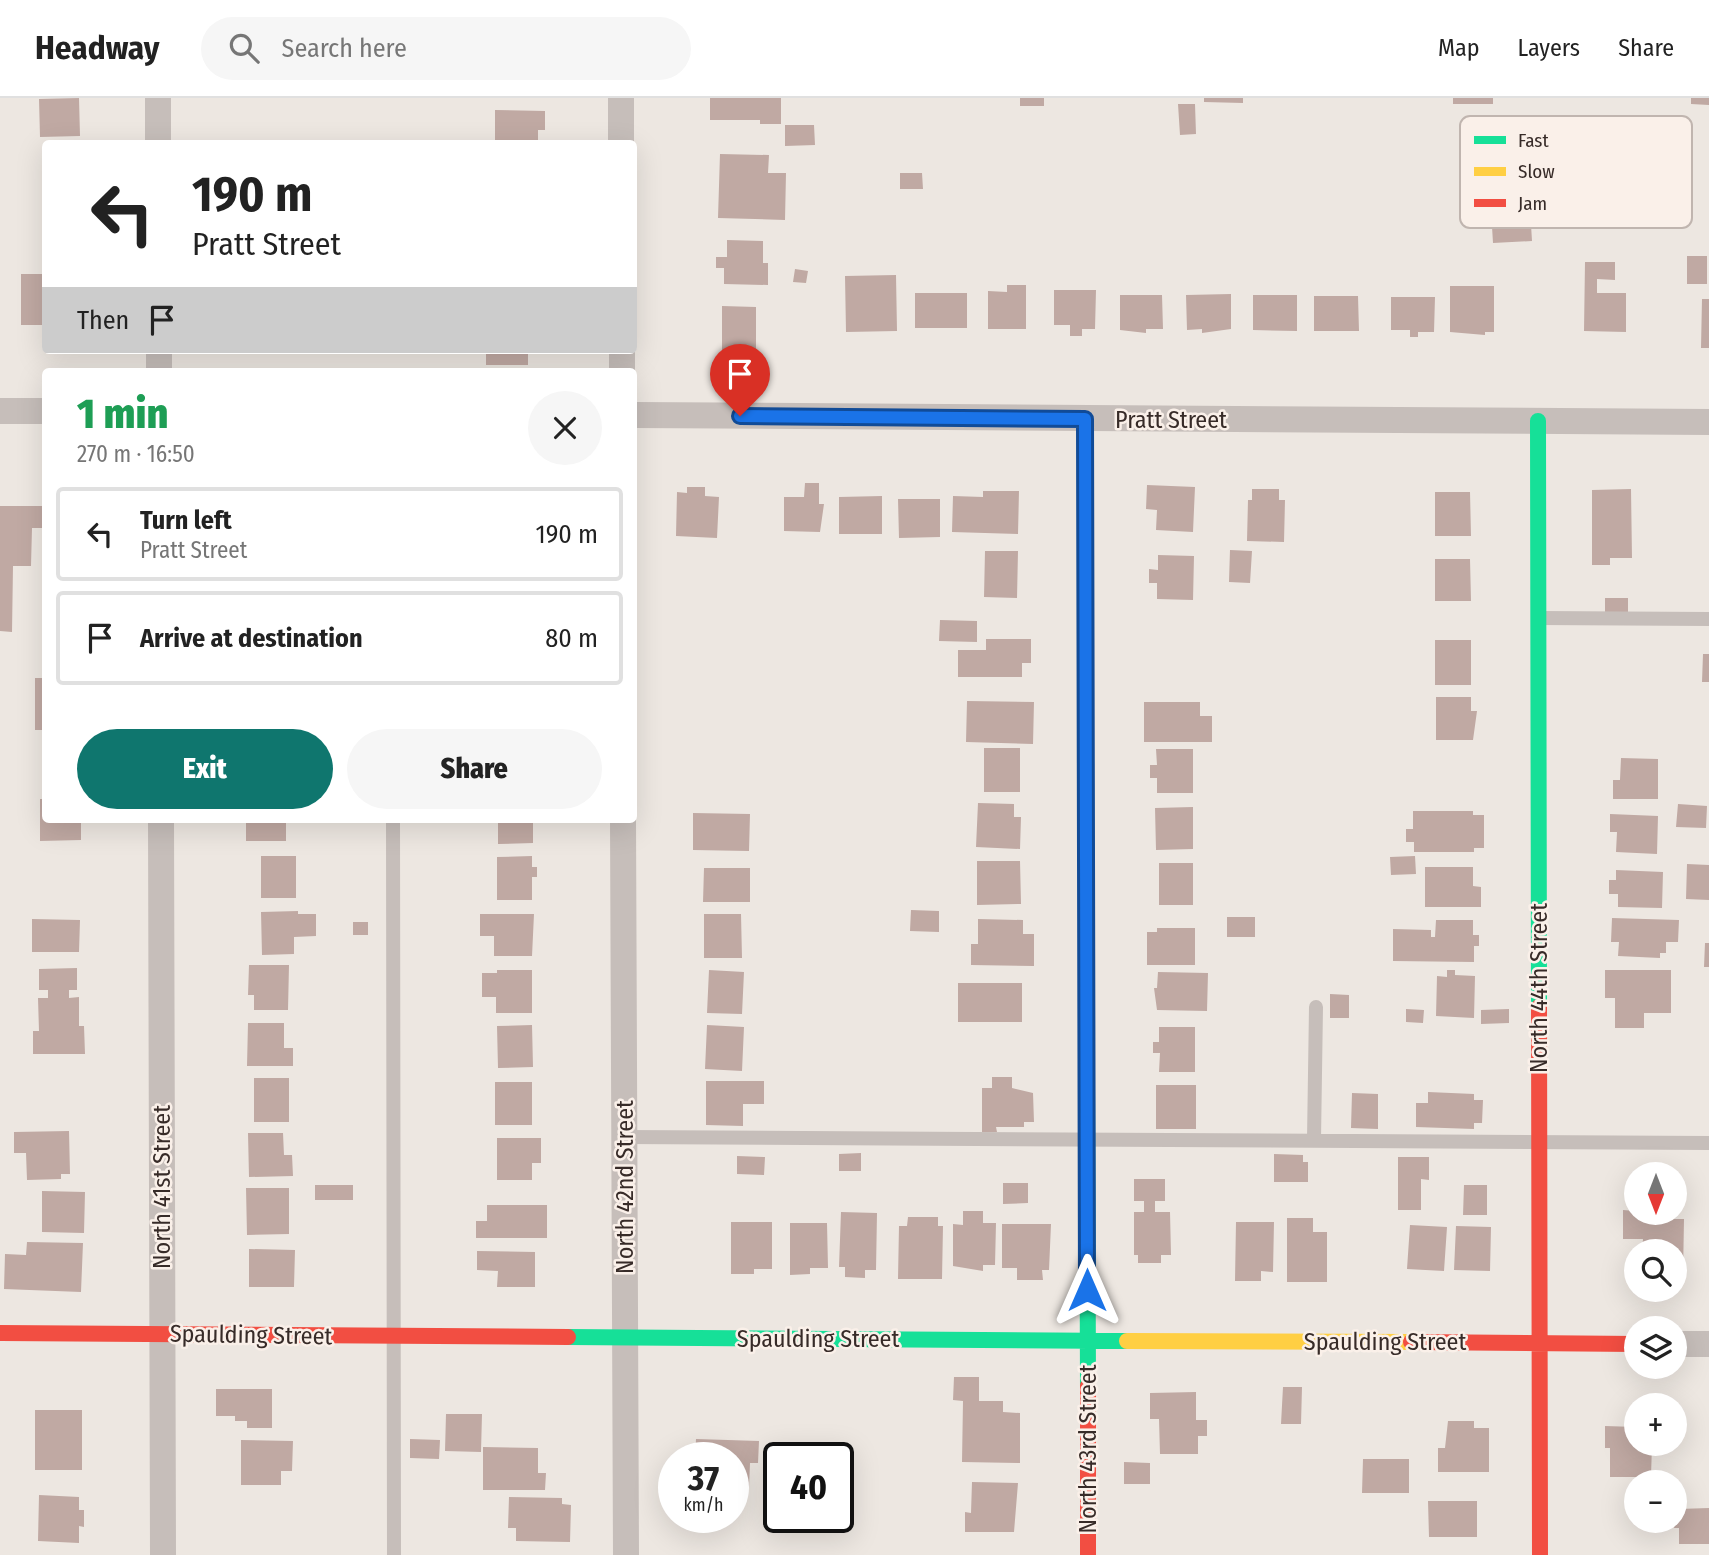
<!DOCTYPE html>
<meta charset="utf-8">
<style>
body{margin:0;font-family:"Fira Sans Condensed",sans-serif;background:#f6f6f6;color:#222;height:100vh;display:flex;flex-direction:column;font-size:26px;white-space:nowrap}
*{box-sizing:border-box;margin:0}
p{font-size:23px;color:#767676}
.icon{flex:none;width:38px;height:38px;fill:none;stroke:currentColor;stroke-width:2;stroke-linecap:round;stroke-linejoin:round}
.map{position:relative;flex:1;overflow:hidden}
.panel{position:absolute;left:42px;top:270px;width:595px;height:455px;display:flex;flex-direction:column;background:#fff;border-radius:7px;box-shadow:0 7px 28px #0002}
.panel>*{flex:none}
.top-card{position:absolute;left:42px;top:42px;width:595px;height:214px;border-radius:7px;box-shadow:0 7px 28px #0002;background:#fff;color:#222;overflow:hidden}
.needle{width:46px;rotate:180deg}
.buttons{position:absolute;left:1624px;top:1064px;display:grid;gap:14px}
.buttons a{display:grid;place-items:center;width:63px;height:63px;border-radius:50%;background:#fff;box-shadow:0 7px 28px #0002;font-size:35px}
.speed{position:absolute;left:658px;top:1344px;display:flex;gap:14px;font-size:35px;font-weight:700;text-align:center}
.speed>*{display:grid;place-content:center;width:91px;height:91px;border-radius:50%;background:#fff;box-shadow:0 7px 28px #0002;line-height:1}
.speed small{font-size:18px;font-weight:400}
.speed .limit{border:4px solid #111;border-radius:10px;background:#fff;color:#111}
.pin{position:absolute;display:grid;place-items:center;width:60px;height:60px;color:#fff;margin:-72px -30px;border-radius:50% 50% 50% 0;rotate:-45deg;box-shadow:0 0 7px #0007}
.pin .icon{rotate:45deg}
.me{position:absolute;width:77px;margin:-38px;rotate:0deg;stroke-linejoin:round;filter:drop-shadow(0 0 5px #0008)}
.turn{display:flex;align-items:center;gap:24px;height:147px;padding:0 35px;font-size:32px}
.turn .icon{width:91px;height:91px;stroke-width:2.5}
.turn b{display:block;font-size:49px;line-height:60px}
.then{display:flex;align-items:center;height:66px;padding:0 35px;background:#0003;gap:14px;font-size:26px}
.round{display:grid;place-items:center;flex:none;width:74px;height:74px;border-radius:37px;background:#f6f6f6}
.headline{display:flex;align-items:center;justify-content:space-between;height:119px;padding:0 35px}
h1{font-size:42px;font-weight:800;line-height:52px;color:#1e9e55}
.button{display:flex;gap:14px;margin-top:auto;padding:14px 35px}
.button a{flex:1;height:80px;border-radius:42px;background:#0f766e;color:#fff;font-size:28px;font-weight:800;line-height:80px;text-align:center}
.button a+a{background:#f6f6f6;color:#222}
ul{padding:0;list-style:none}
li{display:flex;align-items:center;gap:21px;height:94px;margin:0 14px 10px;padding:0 21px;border:4px solid #e0e0e0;border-radius:7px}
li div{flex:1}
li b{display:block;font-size:26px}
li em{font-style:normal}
header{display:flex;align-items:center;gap:42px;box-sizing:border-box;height:98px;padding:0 35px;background:#fff;border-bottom:2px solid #e0e0e0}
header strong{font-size:33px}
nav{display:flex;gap:38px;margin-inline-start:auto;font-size:24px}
.search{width:490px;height:63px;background:#f6f6f6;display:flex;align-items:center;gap:18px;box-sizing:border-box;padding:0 24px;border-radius:38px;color:#767676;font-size:26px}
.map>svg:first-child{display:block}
.building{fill:#c0a9a3}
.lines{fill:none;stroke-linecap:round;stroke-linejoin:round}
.lane{stroke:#c6beba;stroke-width:14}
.street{stroke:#c6beba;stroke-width:26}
.fast{stroke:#16e098;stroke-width:16}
.slow{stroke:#ffcf43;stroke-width:16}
.jam{stroke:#f24e42;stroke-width:16}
.route-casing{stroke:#114b97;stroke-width:18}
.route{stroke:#1a73e8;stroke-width:12}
.labels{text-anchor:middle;stroke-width:5;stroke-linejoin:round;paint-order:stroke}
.street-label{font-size:24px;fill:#372b28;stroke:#faf0e9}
.key{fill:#faf0e9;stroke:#c0b5af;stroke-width:2}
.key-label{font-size:19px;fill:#372b28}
</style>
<header>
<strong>Headway</strong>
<div class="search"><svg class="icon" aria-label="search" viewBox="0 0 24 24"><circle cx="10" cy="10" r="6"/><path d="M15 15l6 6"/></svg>Search here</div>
<nav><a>Map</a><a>Layers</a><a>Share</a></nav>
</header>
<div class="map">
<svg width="1709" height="1457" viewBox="0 0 1709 1457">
<rect width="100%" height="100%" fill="#ede7e1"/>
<!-- building -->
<path class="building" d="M79,0l1,38 -40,1 -1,-38z
M710,0h71v26h-21v-4h-50z
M1020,0h24v8h-24z
M1204,0h39v5l-39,-1z
M1453,0h40v6h-40z
M1691,0h18v7l-18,-1z
M1178,6h17l1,30 -16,1z
M495,12l50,1v19h-7v14h-43z
M785,27h29l1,20 -30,1z
M42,56h4v39h-4z
M720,56l49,1 -1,18h18l-1,47 -67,-2z
M900,75h22l1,16h-23z
M1530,110l2,33 -39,2 -2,-33z
M727,142l36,1v22h5v22l-44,-1v-16h-8v-11h11z
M1687,158h20v28h-20z
M1585,164h30v18l-18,-1v14h29v39l-42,-1z
M795,171l13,2 -2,12 -13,-1z
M21,176h25v51h-25z
M896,177l1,56 -51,1 -1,-56z
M1007,187h19v44h-38v-38l19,1z
M1450,188h44v46h-9v3l-35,-3z
M1054,192h42l-1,39h-13v7h-12v-11h-16z
M915,195h52v35h-52z
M1231,196v35l-29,4v-4l-15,1 -1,-35z
M1120,197h42l1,34h-17v4l-26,-3z
M1253,197h44v36l-44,-1z
M1314,198h44l1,35h-45z
M1391,199h44l-1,35h-16v5h-8v-7h-19z
M1702,201h7v49h-8z
M722,208l34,1v56h-34z
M486,252h42v15h-42z
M805,385h14v21h5l-4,28 -36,-1v-34h20z
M1147,387l48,2 -2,45 -37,-2 1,-20 -11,-1z
M687,389h18v9l14,1 -2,41 -41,-2 1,-44 10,1z
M1252,391h27v11h6l-1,42 -37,-1 1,-41h4z
M1631,391l1,69h-22v7h-18v-75z
M983,393h36l-1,43 -66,-2 1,-36 30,1z
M1435,394h35l1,44h-36z
M882,398v38h-43v-37z
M898,401h42v38l-41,1z
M0,408h46v22h-14l-1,38h-18l-1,66 -12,-1z
M1230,452l22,1 -2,32 -21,-1z
M985,453h33l-1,47 -33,-1z
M1158,457l36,1 -1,44 -36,-1v-16h-8v-14l9,1z
M1435,461h35l1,42h-36z
M1605,500h23v16l-23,-1z
M940,522l37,1v21l-38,-1z
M986,541h45v24h-9v14h-64v-27h28z
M1435,542h36v45h-36z
M1703,556h6v28h-7z
M35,580h11v52h-11z
M1436,599h35v14h6l-4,29h-37z
M967,603l67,1 -1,42 -67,-2z
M1144,604h56v14h12v26h-68z
M984,650h36v44h-36z
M1156,651h37v44h-36v-15h-7v-13h7z
M1621,660l37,1v40h-45v-19h7z
M40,701h6v20h35v21l-41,1z
M978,705l36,1v13h7l-1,32 -44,-2z
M1678,706l29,2 -1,22 -30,-1z
M1193,709v42l-37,1 -1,-42z
M1413,713h60v4h11v33h-10v4h-60v-10h-8v-13h7z
M693,715l57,1 -1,37 -56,-1z
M1610,716l48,2 -1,38 -41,-2 1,-20h-7z
M246,721h40v22h-40z
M498,721h35v24l-35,1z
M261,758h35v42h-35z
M532,758v11h5v10h-5v23h-35v-43z
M1415,758l1,18 -25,1 -1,-18z
M977,763h43l1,43 -44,1z
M1159,765h34v42h-34z
M1687,766l22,1v35l-23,-1z
M1425,769h48v19l8,1v20h-56z
M704,770h46v34h-47z
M1616,772l47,2 -1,36 -44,-1v-13h-9v-14h7z
M911,812l28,1v21l-29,-1z
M298,813v3h18v22l-22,1v17l-32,1 -1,-43z
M480,816h54l-2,42h-38v-20h-14z
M704,816h37l1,44h-38z
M1227,819h28v20h-28z
M1612,820l67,2 -1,22h-12v11h-6v5l-42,-2 1,-14h-8z
M32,821l48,1 -1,32h-47z
M978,821l45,1v14h11v32l-63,-1v-21h7z
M1436,822h37v15h6v11h-5v16l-81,-1v-32l38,1v7h4z
M353,824h15v13h-15z
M1157,830h38v37h-48v-33h10z
M1705,845h4v24h-5z
M249,867h40l-1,45h-34v-15h-6z
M77,870v22h-8v8l10,-1v29h5l1,28h-52v-23h6l-1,-33h10v-8h-9v-21z
M497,872h35v43h-36v-16h-14v-24h15z
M709,872l35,2 -2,42 -35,-1z
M1447,872h8v5l20,1 -1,42 -38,-2 1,-40 10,1z
M1605,872h66v43h-27v15h-29v-30h-10z
M1158,874l50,1 -1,38 -50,-1 -3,-22h3z
M958,885h64v39h-64z
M1330,896l19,1v23h-19z
M1406,911l18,1 -1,13 -17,-1z
M1509,911v14l-28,1v-14z
M248,925h36v25h9v18h-46z
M532,927l1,42 -35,1 -1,-42z
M707,927l37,2 -2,44 -37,-2z
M1159,929h36v45h-36l1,-19h-7v-11h6z
M992,979h20v11l21,5 1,29h-10v5h-28l1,5h-15v-44h10z
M254,980h35v44h-35z
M706,983h58v23h-21v22l-37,-1z
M495,984h37v43h-37z
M1156,987h40v44h-40z
M1428,994l46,2v6h9l-1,23h-8v6l-58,-2v-24h12z
M1352,995l26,1v35l-27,-1z
M69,1033l1,43h-9v5l-34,1 -1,-27h-12v-21z
M248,1035h35l1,22h8l1,21 -44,1z
M497,1040h44v25h-9v17h-35z
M861,1055v18h-22v-17z
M1274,1056l29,1v7h5v20h-34z
M737,1058l28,1 -1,18 -27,-1z
M1398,1059h31v23l-8,-1v31h-23z
M1134,1081h31v22h-10v11h15l1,43h-10v8h-23v-8h-4v-43h10v-11h-10z
M1003,1085h25v20l-25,1z
M315,1087h38v15h-38z
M1464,1087h23v30h-24z
M246,1090h43v46l-42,1z
M42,1093l43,1 -1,41 -42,-1z
M487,1107h60v33h-71v-17h11z
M1623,1112l38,3v6h23l-1,56h-8v-24h-33l1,-12h-20z
M963,1113h20v12h13l-1,42h-12v6l-30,-5v-42l10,1z
M841,1114l36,1 -1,57h-11v8l-20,-1v-10h-6z
M908,1119h30v9h5l-1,53h-44l1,-53h8z
M1287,1120h26v14h14v50h-40z
M731,1124h41v47h-18v5h-23z
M1236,1124h38l-1,50 -12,-1v10h-26z
M790,1125h37l1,45h-18v6l-20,1z
M1002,1126h49l-2,46h-7l1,10h-26v-12h-15z
M1410,1127l37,2 -3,44 -37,-2z
M1456,1128l35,1 -1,44 -36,-1z
M27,1144l56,1 -2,49 -77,-3 1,-35 21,1z
M249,1151l46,1 -1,37h-45z
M477,1153l58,1v35h-38l1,-16 -21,-1z
M954,1279h25v24h24v11l17,1v50l-58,-1 1,-61 -10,-1z
M1283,1289h19l-1,37h-20z
M216,1291h56v39h-25v-7h-12v-5h-19z
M1196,1294v28h11v16h-9v18h-38l-1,-35h-9v-26z
M35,1312h47v60h-47z
M446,1316h36l-1,38 -36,-1z
M1448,1323h26v7h15v44h-51v-24h7z
M1605,1328l31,1v17h16l-1,33h-41v-29h-5z
M410,1341l30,1 -1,19 -29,-1z
M696,1341l63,2 -1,22h-8l-1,25h-16v-30h-38z
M241,1342l52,1 -1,30h-11v14h-40z
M483,1349l55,1v25h8l-1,17h-62z
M1363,1361h46v34h-47z
M1124,1364l26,1v21h-26z
M972,1384l46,1 -4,49h-49v-20l6,1z
M39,1397l40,2v13h5v17l-5,-1v17l-41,-2z
M509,1399l53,1v6l9,1 -1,37 -54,-1v-13h-8z
M1428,1403h49v36h-48z
M1709,1410v36h-30v-16h-5l5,-19z"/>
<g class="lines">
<!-- lane -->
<path class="lane" d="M1539,520l170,1
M393,721l1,736
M624,1039l1085,6
M1314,1042l2,-133"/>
<!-- street -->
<path class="street" d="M158,0v46
M621,0v46
M159,252v21
M622,252v21
M0,313h46
M634,317l1075,7
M161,721l2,736
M623,721l3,736
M1675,1246h34"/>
<!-- fast -->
<path class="fast" d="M1538,323l1,586
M1086,682l2,606
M568,1239l559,4"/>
<!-- slow -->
<path class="slow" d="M1085,321l1,361
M1127,1243l284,1"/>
<!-- jam -->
<path class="jam" d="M1539,909l1,548
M0,1235l568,4
M1411,1244l225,2
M1088,1288v169"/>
</g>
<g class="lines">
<!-- route casing -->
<g class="route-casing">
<path id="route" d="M740,318l345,3 2,871"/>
</g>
<!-- route -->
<use href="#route" class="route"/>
</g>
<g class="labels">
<!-- street labels -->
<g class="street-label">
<text x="1171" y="330">Pratt Street</text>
<text transform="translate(1539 890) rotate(-90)" y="8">North 44th Street</text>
<text transform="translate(162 1089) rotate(-90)" y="8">North 41st Street</text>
<text transform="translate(625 1089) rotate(-90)" y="8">North 42nd Street</text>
<text transform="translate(251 1237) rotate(1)" y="8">Spaulding Street</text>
<text x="818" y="1249">Spaulding Street</text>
<text x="1385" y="1252">Spaulding Street</text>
<text transform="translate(1088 1351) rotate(-90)" y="8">North 43rd Street</text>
</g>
</g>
<!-- legend -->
<rect x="1460" y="18" width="232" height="112" rx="10" class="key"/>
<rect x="1474" y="38" width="32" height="8" fill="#16e098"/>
<rect x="1474" y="69" width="32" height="9" fill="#ffcf43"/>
<rect x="1474" y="101" width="32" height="8" fill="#f24e42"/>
<g class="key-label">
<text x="1518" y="49">Fast</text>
<text x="1518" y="80">Slow</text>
<text x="1518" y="112">Jam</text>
</g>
</svg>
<div class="buttons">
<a><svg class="needle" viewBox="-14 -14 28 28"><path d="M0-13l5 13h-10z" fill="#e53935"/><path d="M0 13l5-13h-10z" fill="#767676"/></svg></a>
<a><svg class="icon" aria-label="search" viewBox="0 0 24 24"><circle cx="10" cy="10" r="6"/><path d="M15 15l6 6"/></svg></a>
<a><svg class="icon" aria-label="layers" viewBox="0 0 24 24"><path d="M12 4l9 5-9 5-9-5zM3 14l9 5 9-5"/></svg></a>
<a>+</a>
<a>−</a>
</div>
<div class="speed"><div>37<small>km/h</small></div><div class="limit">40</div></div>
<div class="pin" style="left:740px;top:318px;background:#d93025"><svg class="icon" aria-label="arrive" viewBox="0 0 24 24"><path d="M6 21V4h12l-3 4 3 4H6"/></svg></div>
<svg class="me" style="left:1087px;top:1192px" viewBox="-20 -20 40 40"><path d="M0-17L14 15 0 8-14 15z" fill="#1a73e8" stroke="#fff" stroke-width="4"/></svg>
<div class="top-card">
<div class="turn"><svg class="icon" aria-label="left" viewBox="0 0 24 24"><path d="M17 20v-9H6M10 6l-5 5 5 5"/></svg><div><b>190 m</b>Pratt Street</div></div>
<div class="then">Then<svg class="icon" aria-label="arrive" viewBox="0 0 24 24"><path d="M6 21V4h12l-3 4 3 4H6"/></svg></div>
</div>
<section class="panel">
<div class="headline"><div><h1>1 min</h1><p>270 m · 16:50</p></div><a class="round"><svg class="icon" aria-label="close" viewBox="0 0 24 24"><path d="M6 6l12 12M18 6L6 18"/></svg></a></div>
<ul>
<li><svg class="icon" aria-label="left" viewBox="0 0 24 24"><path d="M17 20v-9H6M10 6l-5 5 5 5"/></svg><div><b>Turn left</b><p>Pratt Street</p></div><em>190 m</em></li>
<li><svg class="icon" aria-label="arrive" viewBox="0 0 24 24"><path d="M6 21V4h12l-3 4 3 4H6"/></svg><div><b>Arrive at destination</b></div><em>80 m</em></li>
</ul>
<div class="button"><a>Exit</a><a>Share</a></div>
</section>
</div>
